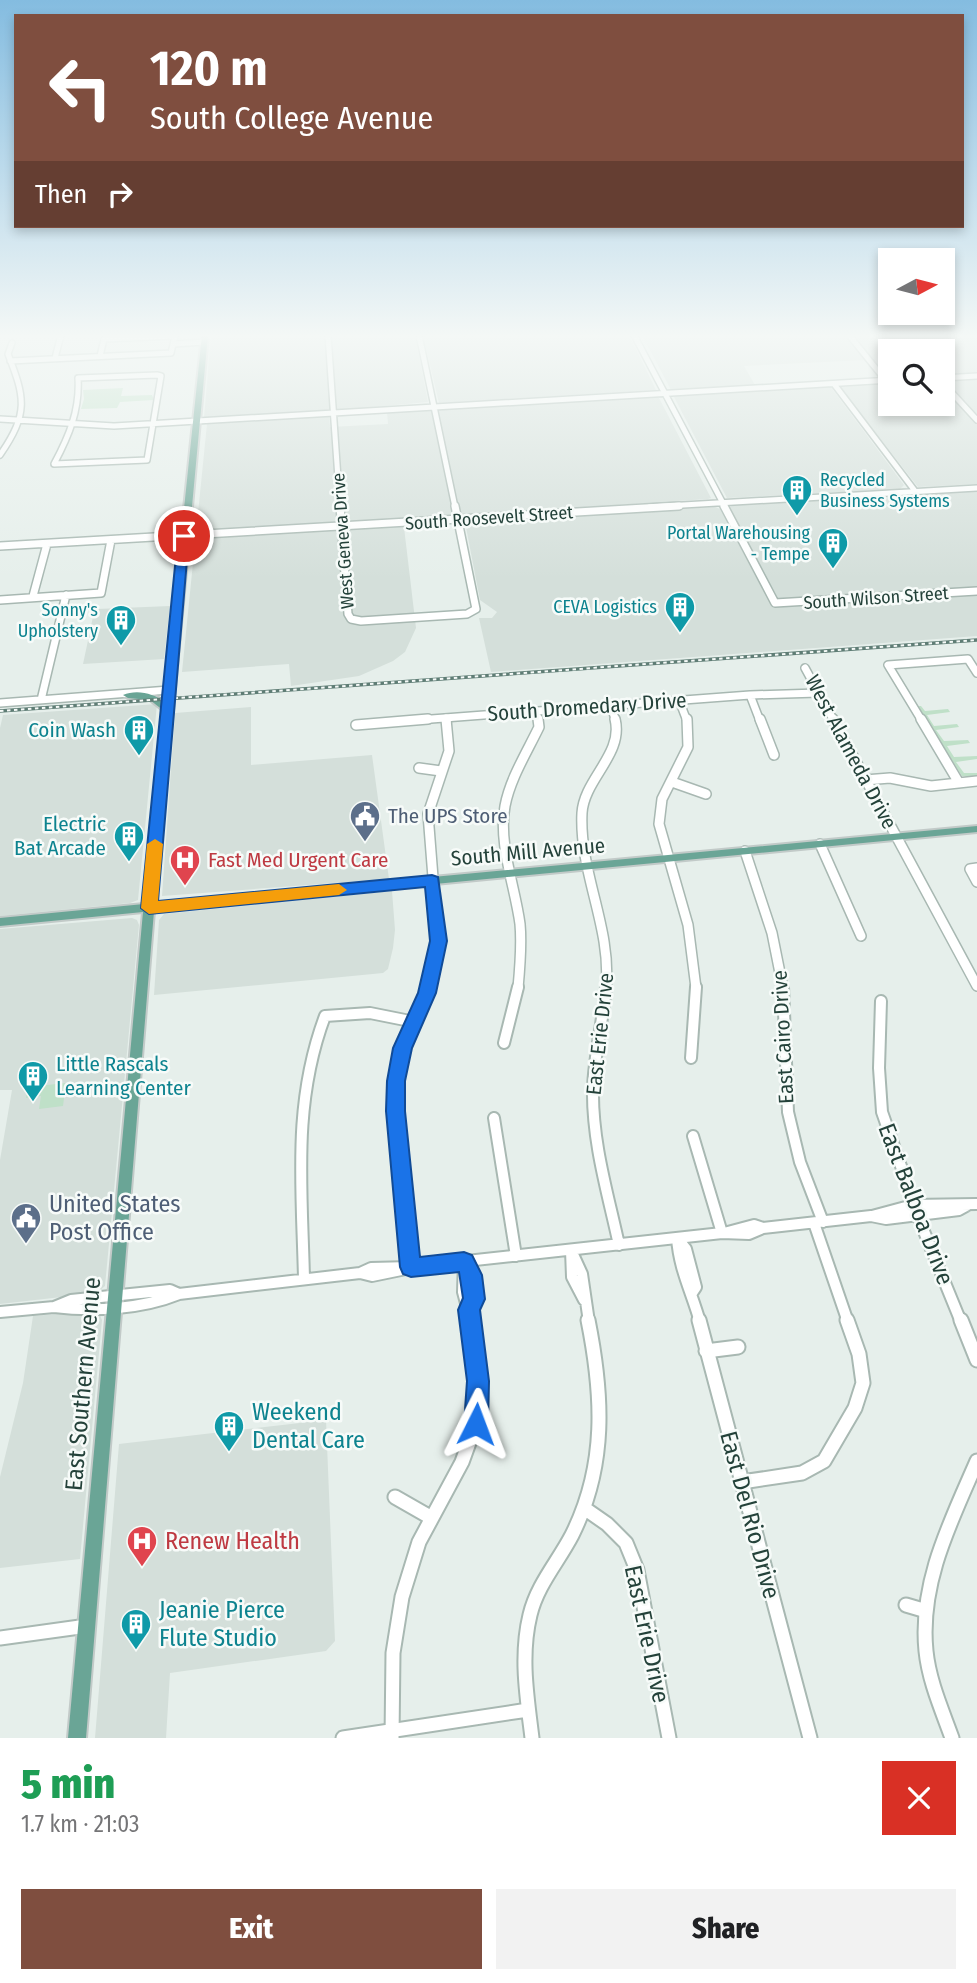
<!DOCTYPE html>
<meta charset="utf-8">
<style>
body{margin:0;font-family:"Fira Sans Condensed",sans-serif;background:#f2f2f2;color:#202124;height:100vh;display:flex;flex-direction:column;font-size:26px;white-space:nowrap}
*{box-sizing:border-box;margin:0}
p{font-size:23px;color:#757577}
.icon{flex:none;width:38px;height:38px;fill:none;stroke:currentColor;stroke-width:2;stroke-linecap:round;stroke-linejoin:round}
.map{position:relative;height:1738px;overflow:hidden}
.panel{display:flex;flex-direction:column;background:#fff;flex:1}
.panel>*{flex:none}
.banner{position:absolute;left:14px;top:14px;width:950px;height:214px;border-radius:0px;box-shadow:0 4px 10px #0003;background:#7f4e3f;color:#fff;overflow:hidden}
.needle{width:46px;rotate:83deg}
.buttons{position:absolute;left:878px;top:248px;display:grid;gap:14px}
.buttons a{display:grid;place-items:center;width:77px;height:77px;border-radius:0px;background:#fff;box-shadow:0 4px 10px #0003;font-size:35px}
.pin{position:absolute;display:grid;place-items:center;width:60px;height:60px;color:#fff;margin:-30px;border:4px solid #fff;border-radius:50%;box-shadow:0 2px 7px #0007}
.me{position:absolute;width:77px;margin:-38px;rotate:3deg;stroke-linejoin:round;filter:drop-shadow(0 0 5px #0008)}
.turn{display:flex;align-items:center;gap:24px;height:147px;padding:0 21px;font-size:32px}
.turn .icon{width:91px;height:91px;stroke-width:2.5}
.turn b{display:block;font-size:49px;line-height:60px}
.then{display:flex;align-items:center;height:66px;padding:0 21px;background:#0003;gap:14px;font-size:26px}
.round{display:grid;place-items:center;flex:none;width:74px;height:74px;border-radius:0px;background:#f2f2f2}
.overview{display:flex;align-items:center;justify-content:space-between;height:119px;padding:0 21px}
h1{font-size:42px;font-weight:800;line-height:52px;color:#1e9e55}
.button{display:flex;gap:14px;margin-top:auto;padding:14px 21px}
.button a{flex:1;height:80px;border-radius:0px;background:#7f4e3f;color:#fff;font-size:28px;font-weight:800;line-height:80px;text-align:center}
.button a+a{background:#f2f2f2;color:#202124}
.map>svg:first-child{display:block}
.built{fill:#d4dfda}
.green{fill:#bfe0c8}
.lines{fill:none;stroke-linecap:round;stroke-linejoin:round}
.minor-far4-casing{stroke:#a8b8b2;stroke-width:8}
.minor-far3-casing{stroke:#a8b8b2;stroke-width:10}
.minor-far2-casing{stroke:#a8b8b2;stroke-width:12}
.minor-far1-casing{stroke:#a8b8b2;stroke-width:14}
.minor-casing{stroke:#a8b8b2;stroke-width:17}
.major-casing{stroke:#c2cac8;stroke-width:4}
.minor-far4{stroke:#fff;stroke-width:5}
.minor-far3{stroke:#fff;stroke-width:7}
.minor-far2{stroke:#fff;stroke-width:9}
.minor-far1{stroke:#fff;stroke-width:10}
.minor{stroke:#fff;stroke-width:13}
.major{fill:#6aa596;fill-rule:evenodd}
.rail-casing{stroke:#5f7d75;stroke-width:3.5}
.rail{stroke:#f7fbf9;stroke-width:2;stroke-dasharray:3.5;stroke-linecap:butt}
.route{fill:#1a73e8;stroke:#114b97;stroke-width:2}
.slow{fill:#f59e0b}
.labels{text-anchor:middle;stroke-width:5;stroke-linejoin:round;paint-order:stroke}
.far-culture-label{font-size:18px;fill:#0d838f;stroke:#f7fbf9;text-anchor:end}
.far-street-label{font-size:18px;fill:#24423a;stroke:#f7fbf9}
.street-label{font-size:21px;fill:#24423a;stroke:#f7fbf9}
.culture-label{font-size:21px;fill:#0d838f;stroke:#f7fbf9;text-anchor:end}
.service-label{font-size:21px;fill:#4e5e75;stroke:#f7fbf9;text-anchor:start}
.health-label{font-size:21px;fill:#be3a42;stroke:#f7fbf9;text-anchor:start}
.near-service-label{font-size:24px;fill:#4e5e75;stroke:#f7fbf9;text-anchor:start}
.near-street-label{font-size:24px;fill:#24423a;stroke:#f7fbf9}
.near-culture-label{font-size:24px;fill:#0d838f;stroke:#f7fbf9;text-anchor:start}
.near-health-label{font-size:24px;fill:#be3a42;stroke:#f7fbf9;text-anchor:start}
</style>
<div class="map">
<svg width="977" height="1738" viewBox="0 0 977 1738">
<rect width="100%" height="100%" fill="#e6efeb"/>
<!-- built -->
<path class="built" d="M211,335h204l13,67 -144,13 -80,3z
M423,335h206l27,55 -217,13z
M642,335h335v39l-34,2v-24h-52v27l-4,-1 -27,-32 6,14 -122,6 11,19 -84,5z
M977,379v35l-31,-33z
M891,384v20h52v-16l34,37v59l-59,3 -78,-100z
M830,386l74,99 -4,4 -173,9 -53,-101 5,-2z
M655,396l4,2 52,100 -3,1 -305,20 13,109 -11,24 -12,9 -34,15 -68,10 -2,-22 -107,8 25,-248 122,-10 1,13 58,-3 -1,-12z
M977,490v99l-201,11 -48,-92 5,-3z
M715,507l5,2 50,94 14,4 193,-14v43l-486,36 -12,-54h13l5,-6 -17,-12 -15,-78z
M170,606l-6,53 -81,5 11,-52 3,-3z
M157,704l-19,196 -8,3 -130,13v-188l3,-13z
M251,707v58l121,-10 17,124 -227,17 13,-183z
M392,891l3,39 -2,18 -5,21 -5,4 -229,22 5,-75 5,-6z
M132,918l5,2 2,5 -34,361 -8,7 -97,11v-144l12,-70h-12v-161z
M93,1311l6,2 3,7 -22,239 -80,9v-91l23,-94 10,-67z
M326,1420l9,221 -9,10 -156,22 -4,65h-71l24,-294z"/>
<!-- green -->
<path class="green" d="M123,388l-2,8 31,-1 2,5 -34,2 -3,6 -36,1 3,-10 -1,-9z
M918,706h3l4,5 23,-2 2,3 -23,3 7,11 23,-2 2,3 -23,3 8,11 24,-1 2,3 -23,3 7,11 23,-1v3l-21,3 8,11h13v4l-15,-1z
M66,1083l-3,23 -24,3 2,-13 -15,2 2,-11z"/>
<g class="lines">
<!-- minor-far4 casing -->
<g class="minor-far4-casing">
<path id="minor-far4" d="M328,335l12,172
M419,335l36,172
M634,335l91,172
M849,335l37,46
M174,344l30,-2
M55,358l6,-23
M10,361l161,-8 4,-17 -71,3 -4,17
M157,375l4,1 -14,84 -93,4c15,-28 26,-54 24,-86z
M943,378l34,-2
M943,383l34,37
M834,384l81,107
M0,419l114,7 777,-46
M0,455c29,-42 25,-57 8,-101l4,-11
M649,507l328,-19"/>
</g>
<!-- minor-far3 casing -->
<g class="minor-far3-casing">
<path id="minor-far3" d="M340,506l8,108 3,5 10,2 106,-7 9,-5 -21,-103
M724,506l51,97 202,-12
M0,546l679,-40
M33,596l14,-52
M0,600l101,-7 10,-53
M805,668l29,53
M750,695l10,26
M41,700l25,-105
M679,700l8,21
M0,703l169,-13
M610,705l6,16
M536,711l2,10
M446,718l1,3
M405,721l345,-26 68,-2
M922,721l-34,-56 80,-6 9,14"/>
</g>
<!-- minor-far2 casing -->
<g class="minor-far2-casing">
<path id="minor-far2" d="M687,719l1,28 -26,52 -3,25 29,101 8,63
M760,719l14,36
M833,719l144,267
M921,719l38,64
M356,725l72,-6
M419,768l22,3
M865,780l25,-2 41,8 46,-5
M672,782l34,12
M820,844l41,92
M745,851l27,82 11,55
M977,868l-7,1 7,13
M428,988l10,-47 -10,-127 21,-63 -3,-32
M518,988c2,-21 4,-43 2,-64 -5,-38 -22,-80 -15,-118 5,-27 22,-54 34,-79l-1,-8
M606,988c6,-60 -27,-115 -24,-175 2,-34 42,-59 33,-94"/>
</g>
<!-- minor-far1 casing -->
<g class="minor-far1-casing">
<path id="minor-far1" d="M606,987c-3,34 -12,68 -13,102 -1,53 15,105 26,156
M783,987l5,125 12,50 23,60
M881,1001l-2,67 3,44 41,117 38,93
M504,1043l14,-56
M691,1058l5,-71
M494,1118l22,138
M693,1136l29,97
M872,1216l41,-11 64,-1
M814,1223l34,99
M724,1233l30,-8 9,3 108,-12 15,3 73,-9 9,-5
M677,1238c2,31 15,55 23,84
M677,1238l9,11 10,38 -4,6
M571,1250l1,27 12,23
M571,1250l11,24 7,48
M464,1261l-1,31 8,30
M464,1262l9,24 -4,23
M411,1267l-15,-156v-30l7,-33 25,-61
M360,1273l12,3 34,-7
M304,1279c-2,-92 -12,-175 21,-263l45,-3 45,9
M54,1307c40,5 88,2 125,-13l181,-21 11,-5 40,-1 311,-34 27,1 14,-6
M0,1312l54,-5 17,-7 99,-10 9,4"/>
</g>
<!-- minor casing -->
<g class="minor-casing">
<path id="minor" d="M699,1320l111,418
M961,1320l16,40
M706,1351l32,-4
M742,1482l60,-9 22,-12 31,-53 8,-25 -4,-29 -12,-34
M395,1497l35,20
M584,1508l23,16 19,19 11,27 32,168
M906,1605l17,5
M0,1638l87,-12
M343,1738l185,-28
M392,1738l1,-85 9,-56 17,-55 43,-80 13,-36 3,-44 -7,-62
M532,1738c-5,-41 -12,-82 -2,-123 7,-30 28,-53 42,-80 35,-70 31,-140 16,-215
M952,1738c-10,-28 -23,-57 -26,-87 -7,-68 25,-130 51,-190"/>
</g>
<!-- major casing -->
<g class="major-casing">
<path id="major" d="M202,335h6l-53,568 822,-77v6l-823,79 -68,827h-18l75,-826 -143,14v-8l144,-14 20,-193 -14,-11 -22,-2 -5,-3c13,-6 31,-2 41,7z"/>
</g>
<!-- minor-far4 -->
<use href="#minor-far4" class="minor-far4"/>
<!-- minor-far3 -->
<use href="#minor-far3" class="minor-far3"/>
<!-- minor-far2 -->
<use href="#minor-far2" class="minor-far2"/>
<!-- minor-far1 -->
<use href="#minor-far1" class="minor-far1"/>
<!-- minor -->
<use href="#minor" class="minor"/>
<!-- major -->
<use href="#major" class="major"/>
<!-- rail casing -->
<g class="rail-casing">
<path id="rail" d="M0,711l977,-71"/>
</g>
<!-- rail -->
<use href="#rail" class="rail"/>
</g>
<!-- sky -->
<linearGradient id="sky" x2="0" y2="1"><stop stop-color="#84bce0"/><stop offset="0.58" stop-color="#f4f8f6"/><stop offset="1" stop-color="#f4f8f6" stop-opacity="0"/></linearGradient>
<rect width="977" height="579" fill="url(#sky)"/>
<!-- route -->
<path class="route" d="M184,533l5,3 -31,365 274,-26 6,2 9,64 -11,52 -24,55 -7,33v30l15,146 44,-5 8,3 10,20 3,24 -5,11 9,71 -1,43 -4,8 -8,4 -8,-4 -4,-8 3,-43 -9,-71 5,-12 -4,-26 -48,5 -8,-3 -3,-7 -14,-156 1,-30 6,-33 25,-55 12,-52 -5,-54 -276,27 -8,-6 37,-372z"/>
<!-- slow -->
<path class="slow" d="M155,839l8,5 -5,57 181,-17 8,6 -8,5 -190,19 -8,-6 6,-64z"/>
<!-- icons -->
<defs>
<g id="building-pin" transform="scale(1.575)"><path d="M0 17L-7.5 6A9.5 9.5 0 1 1 7.5 6Z" fill="#0f9aa8" stroke="#f7fbf9"/><path d="M-4-6H4V6H1V3H-1V6H-4ZM-2.5-4.3h1.7v1.8h-1.7ZM.8-4.3h1.7v1.8H.8ZM-2.5-1h1.7V.8h-1.7ZM.8-1h1.7V.8H.8Z" fill="#fff"/></g>
<g id="civic-pin" transform="scale(1.575)"><path d="M0 17L-7.5 6A9.5 9.5 0 1 1 7.5 6Z" fill="#5c6f8a" stroke="#f7fbf9"/><path d="M-.6-6.5H3V-4.5H.6V-3L4-1V1h2V6H-6V1h2V-1L-.6-3ZM-1.2 2.5V6h2.4V2.5Z" fill="#fff"/></g>
<g id="hospital-pin" transform="scale(1.575)"><path d="M0 17L-7.5 6A9.5 9.5 0 1 1 7.5 6Z" fill="#e0444e" stroke="#f7fbf9"/><path d="M-5-5h3v3.5h4V-5h3V5h-3V1.5h-4V5h-3Z" fill="#fff"/></g>
</defs>
<g fill-rule="evenodd">
<use href="#building-pin" x="797" y="490"/>
<use href="#building-pin" x="833" y="543"/>
<use href="#building-pin" x="680" y="607"/>
<use href="#building-pin" x="121" y="620"/>
<use href="#building-pin" x="139" y="730"/>
<use href="#civic-pin" x="365" y="816"/>
<use href="#building-pin" x="129" y="836"/>
<use href="#hospital-pin" x="185" y="860"/>
<use href="#building-pin" x="33" y="1076"/>
<use href="#civic-pin" x="26" y="1218"/>
<use href="#building-pin" x="229" y="1426"/>
<use href="#hospital-pin" x="142" y="1541"/>
<use href="#building-pin" x="136" y="1624"/>
</g>
<g class="labels">
<!-- far-culture labels -->
<g class="far-culture-label">
<text x="820" y="486" text-anchor="start">Recycled<tspan x="820" dy="21">Business Systems</tspan></text>
<text x="810" y="539">Portal Warehousing<tspan x="810" dy="21">- Tempe</tspan></text>
<text x="657" y="613">CEVA Logistics</text>
<text x="98" y="616">Sonny's<tspan x="98" dy="21">Upholstery</tspan></text>
</g>
<!-- far-street labels -->
<g class="far-street-label">
<text transform="translate(489 518) rotate(-4)" y="6">South Roosevelt Street</text>
<text transform="translate(343 541) rotate(-94)" y="6">West Geneva Drive</text>
<text transform="translate(876 598) rotate(-4)" y="6">South Wilson Street</text>
</g>
<!-- street labels -->
<g class="street-label">
<text transform="translate(587 707) rotate(-4)" y="7">South Dromedary Drive</text>
<text transform="translate(851 752) rotate(62)" y="7">West Alameda Drive</text>
<text transform="translate(528 852) rotate(-5)" y="7">South Mill Avenue</text>
<text transform="translate(600 1034) rotate(-84)" y="7">East Erie Drive</text>
<text transform="translate(783 1037) rotate(-93)" y="7">East Cairo Drive</text>
</g>
<!-- culture labels -->
<g class="culture-label">
<text x="116" y="737">Coin Wash</text>
<text x="106" y="831">Electric<tspan x="106" dy="24">Bat Arcade</tspan></text>
<text x="56" y="1071" text-anchor="start">Little Rascals<tspan x="56" dy="24">Learning Center</tspan></text>
</g>
<!-- service labels -->
<g class="service-label">
<text x="388" y="823">The UPS Store</text>
</g>
<!-- health labels -->
<g class="health-label">
<text x="208" y="867">Fast Med Urgent Care</text>
</g>
<!-- near-service labels -->
<g class="near-service-label">
<text x="49" y="1212">United States<tspan x="49" dy="28">Post Office</tspan></text>
</g>
<!-- near-street labels -->
<g class="near-street-label">
<text transform="translate(916 1204) rotate(69)" y="8">East Balboa Drive</text>
<text transform="translate(83 1384) rotate(-85)" y="8">East Southern Avenue</text>
<text transform="translate(750 1515) rotate(75)" y="8">East Del Rio Drive</text>
<text transform="translate(647 1634) rotate(78)" y="8">East Erie Drive</text>
</g>
<!-- near-culture labels -->
<g class="near-culture-label">
<text x="252" y="1420">Weekend<tspan x="252" dy="28">Dental Care</tspan></text>
<text x="159" y="1618">Jeanie Pierce<tspan x="159" dy="28">Flute Studio</tspan></text>
</g>
<!-- near-health labels -->
<g class="near-health-label">
<text x="165" y="1549">Renew Health</text>
</g>
</g>
</svg>
<div class="buttons">
<a><svg class="needle" viewBox="-14 -14 28 28"><path d="M0-13l5 13h-10z" fill="#e53935"/><path d="M0 13l5-13h-10z" fill="#757577"/></svg></a>
<a><svg class="icon" aria-label="search" viewBox="0 0 24 24"><circle cx="10" cy="10" r="6"/><path d="M15 15l6 6"/></svg></a>
</div>
<div class="pin" style="left:184px;top:536px;background:#d93025"><svg class="icon" aria-label="arrive" viewBox="0 0 24 24"><path d="M6 21V4h12l-3 4 3 4H6"/></svg></div>
<svg class="me" style="left:476px;top:1424px" viewBox="-20 -20 40 40"><path d="M0-17L14 15 0 8-14 15z" fill="#1a73e8" stroke="#fff" stroke-width="4"/></svg>
<div class="banner">
<div class="turn"><svg class="icon" aria-label="left" viewBox="0 0 24 24"><path d="M17 20v-9H6M10 6l-5 5 5 5"/></svg><div><b>120 m</b>South College Avenue</div></div>
<div class="then">Then<svg class="icon" aria-label="right" viewBox="0 0 24 24"><path d="M7 20v-9h11M14 6l5 5-5 5"/></svg></div>
</div>
</div>
<section class="panel">
<div class="overview"><div><h1>5 min</h1><p>1.7 km · 21:03</p></div><a class="round" style="background:#d93025;color:#fff"><svg class="icon" aria-label="close" viewBox="0 0 24 24"><path d="M6 6l12 12M18 6L6 18"/></svg></a></div>
<div class="button"><a>Exit</a><a>Share</a></div>
</section>
